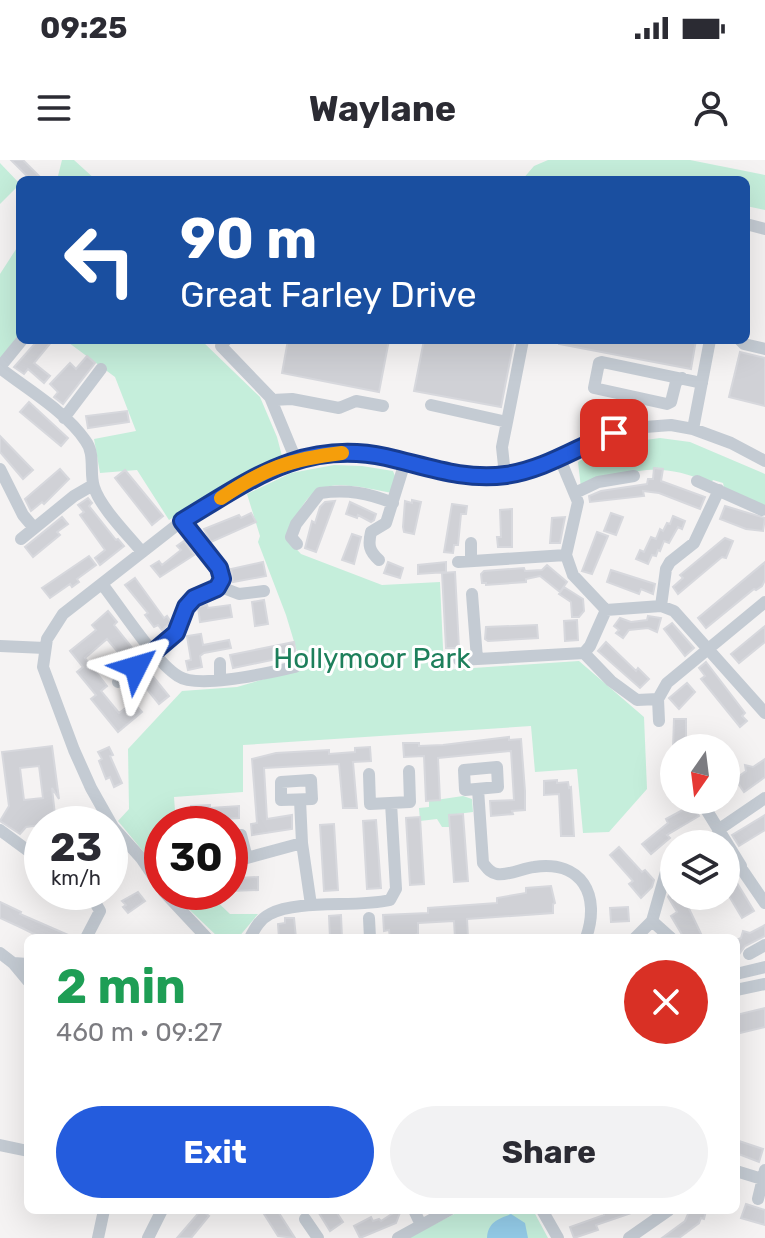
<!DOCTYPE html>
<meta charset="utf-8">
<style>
body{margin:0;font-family:Rubik,sans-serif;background:#f2f2f3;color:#2b2b33;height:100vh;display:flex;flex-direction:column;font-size:30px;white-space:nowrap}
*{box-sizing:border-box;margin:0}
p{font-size:26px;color:#7c7c81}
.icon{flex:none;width:44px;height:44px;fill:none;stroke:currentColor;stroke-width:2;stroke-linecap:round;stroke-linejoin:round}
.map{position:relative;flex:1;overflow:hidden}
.side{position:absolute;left:24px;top:774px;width:716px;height:280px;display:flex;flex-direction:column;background:#fff;border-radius:12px;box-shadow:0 8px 32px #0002}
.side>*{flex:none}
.guide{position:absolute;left:16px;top:16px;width:734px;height:168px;border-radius:12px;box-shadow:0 8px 32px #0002;background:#1a4fa0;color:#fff;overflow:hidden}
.needle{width:52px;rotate:194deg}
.tools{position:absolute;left:660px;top:574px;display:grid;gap:16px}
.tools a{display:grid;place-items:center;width:80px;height:80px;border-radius:50%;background:#fff;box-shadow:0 8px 32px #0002;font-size:40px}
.speed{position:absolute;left:24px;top:646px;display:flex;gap:16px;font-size:40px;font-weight:700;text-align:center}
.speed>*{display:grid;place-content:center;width:104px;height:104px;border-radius:50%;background:#fff;box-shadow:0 8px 32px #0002;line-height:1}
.speed small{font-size:20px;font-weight:400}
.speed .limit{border:12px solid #d22;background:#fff;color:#111}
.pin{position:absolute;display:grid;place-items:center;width:68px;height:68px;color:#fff;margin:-34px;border-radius:16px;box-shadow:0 4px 12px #0006}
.me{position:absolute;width:88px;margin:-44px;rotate:50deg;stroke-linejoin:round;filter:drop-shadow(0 0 6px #0008)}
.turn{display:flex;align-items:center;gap:28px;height:168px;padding:0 32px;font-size:36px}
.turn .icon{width:104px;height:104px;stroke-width:2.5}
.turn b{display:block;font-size:56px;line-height:68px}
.round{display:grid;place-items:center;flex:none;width:84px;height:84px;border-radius:42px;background:#f2f2f3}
.headline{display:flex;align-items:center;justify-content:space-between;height:136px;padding:0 32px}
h1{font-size:48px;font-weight:700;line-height:60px;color:#1e9e55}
.cta{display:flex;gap:16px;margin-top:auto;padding:16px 32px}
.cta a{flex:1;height:92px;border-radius:48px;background:#245cdd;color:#fff;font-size:32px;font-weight:700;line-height:92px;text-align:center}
.cta a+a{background:#f2f2f3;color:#2b2b33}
.status{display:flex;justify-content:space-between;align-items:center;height:56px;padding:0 40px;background:#fff;direction:ltr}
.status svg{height:22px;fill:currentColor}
header{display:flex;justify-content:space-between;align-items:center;height:104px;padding:0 32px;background:#fff;font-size:36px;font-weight:700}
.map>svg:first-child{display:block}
.green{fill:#c5eedb}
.water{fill:#94cce9}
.building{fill:#d0d1d6;stroke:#d7d8dd;stroke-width:2;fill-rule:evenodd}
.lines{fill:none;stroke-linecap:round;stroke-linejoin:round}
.minor{stroke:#c4cbd3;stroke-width:12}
.route-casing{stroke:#173c90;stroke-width:20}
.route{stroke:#245cdd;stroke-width:14}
.slow{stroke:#f59e0b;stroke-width:14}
.labels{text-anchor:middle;stroke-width:6;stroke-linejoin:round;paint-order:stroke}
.park-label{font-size:28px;fill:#1d7f5b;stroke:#fff}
</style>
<div class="status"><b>09:25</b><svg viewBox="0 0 49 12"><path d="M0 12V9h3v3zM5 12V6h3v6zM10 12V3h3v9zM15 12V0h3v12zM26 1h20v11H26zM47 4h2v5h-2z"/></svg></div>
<header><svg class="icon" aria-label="menu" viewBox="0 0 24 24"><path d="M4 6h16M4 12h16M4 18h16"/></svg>Waylane<svg class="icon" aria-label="person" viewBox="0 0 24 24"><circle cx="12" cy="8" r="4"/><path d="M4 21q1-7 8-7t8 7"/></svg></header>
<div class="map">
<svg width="765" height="1078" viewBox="0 0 765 1078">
<rect width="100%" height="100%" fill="#f5f3f3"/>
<!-- green -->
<path class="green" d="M62,0h12l22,20h-39z
M548,0h142l75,15v35l-19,-4v-26h-131l-15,-3 -4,3h-74l12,-14z
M0,3l20,21 -20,20z
M20,83v92l-20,24v-85z
M65,180h136l59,57 17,40 5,19 -7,6 -49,23 -57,35 -32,-50 -37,3 -6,-34 42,-8 -21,-54z
M660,278l30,4 75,32v33l-41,-20 -1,-4 -10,-3 -2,3c-55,-23 -77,-13 -130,5l-3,-26c25,-16 53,-20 82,-24z
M334,305l28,1 31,5 2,5 -3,17c-60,-12 -84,-19 -104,47l13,14 81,31 58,-3 4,88 135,-9 65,56 3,72 -38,43 -26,1 -6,-64 -42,3 -4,-46 -288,19v47l-69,5 2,27h-14v56l-10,-18 -34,-41 11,-12 -1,-60 54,-58 55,-4 65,-19 -16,-53 -28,-73 2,-6 -13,-42 44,-21z
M463,636l9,3 1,13 -24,3 1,12h-8l-5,-8 -17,2 -1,-13 10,-1v-6z
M171,732h36l23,22h28l-20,24h-19z
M462,1050h71l15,28h-140z"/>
<!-- water -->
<path class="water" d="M511,1054l14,9 3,15h-41c1,-16 11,-19 24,-24z"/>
<!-- building -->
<path class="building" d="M11,0h12l20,20h-12z
M38,180h15l-19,23 16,13 -6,7 -16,-14 -4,5 -10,-7z
M288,180h101l-10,52 -97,-19z
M424,180h90l-13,67 -87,-16z
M559,180h137l-5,29 -132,-25z
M740,192l25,6v48l-36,-9z
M87,196l8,7 -32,41 -9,-7 4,-5 -8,-8 20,-21 6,6z
M29,242l39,36 -7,8 -41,-34z
M127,251l2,11 -41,6 -2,-12z
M0,276l33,34 -10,9 -23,-27z
M654,308l9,1 -2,12 44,16 -5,12 -41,-16 -16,-2 1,5 -54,6 -1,-6 12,-5 46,-7 1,-5h5z
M60,309l9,10 -25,25 -2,-2 -11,9 -6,-12z
M125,310l38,46 -11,9 -37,-47z
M88,338l4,5 -3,3 27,34 2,-1 6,7 -24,19 -5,-7 10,-8 -25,-35 4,-3 -6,-7z
M412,340l9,2 -7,32 -10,-2 -1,-5 2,-26 7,2z
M335,341l-19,51 -11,-4 7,-27 3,2 5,-16 5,-5z
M350,342l26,12 -2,6 -3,2 -13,-7 -1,3 -11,-4z
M452,344l15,2 -1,8h-5l-3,31h-4l-1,8 -9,-1z
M725,346l40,12 -2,13 -17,-2 -26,-10z
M512,349v38h-14l-1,-10h4l-1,-27z
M251,353l5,9 -45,20 -7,-13 35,-14 2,3z
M611,353l12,4 -7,18 -12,-4z
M673,356l12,5 -3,8 -4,-2 -9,16 -5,-2 -4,10 -2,-1 -2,6 -4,-1 -4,9 -12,-5 4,-9 4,2 7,-15 5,2 4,-10 3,2 4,-8 3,1z
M62,357l6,7 -11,8 3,3 -27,22 -8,-10z
M565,357l-5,26h-10l2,-25z
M597,372l11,4 -16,38 -10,-3z
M352,374l9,3 -7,27 -12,-4z
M725,378l8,3 -7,17 -4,-1 -44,37 -5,-7 10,-9 -3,-3z
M184,381l10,14 -34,22 -9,-11 8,-5 3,4 19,-15 -4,-4z
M89,396l7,9 -19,14 2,3 -7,5 -2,-3 -20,14 -8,-10z
M263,402l3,14 -33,6 -2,-13z
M388,402l15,6 -3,10 -16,-5z
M446,402v10l-28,2v-9z
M765,402v18l-3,6 -6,4 -2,-1 -48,39 -8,-10z
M547,405l20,17 -7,10 -20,-16 -14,3v3l-40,3v-2h-4l-1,-9 3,-3 40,-3 1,3 17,-1z
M611,410l44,14 -2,10 -12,-5 -2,5 -32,-12z
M455,412l4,76h-13l-4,-75z
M135,418l29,40 3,-2 4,6 -9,8 -4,-5 -4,2 -9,-12 3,-2 -23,-28z
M564,427l19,12 1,12 -5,6h-7l-1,-15 -12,-8z
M264,440l4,24 -13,2 -3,-24z
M207,445l1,3 22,-3 2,12 -32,5 -2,-15z
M108,451l9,11 -3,3 23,29 -10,9 -20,-24 -22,19 22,28 -6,5 18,22 14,-11 9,10 -24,20 -27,-33 5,-4 -19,-23 6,-5 -13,-16 26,-21 -4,-5z
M648,456l13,2 -4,14 -9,-4 -19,2 -6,8 -7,-5 3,-3 -5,-4 6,-8 11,4 16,-2z
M577,460l1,20 -13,1 -1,-20z
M672,463l22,25 -9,8 -21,-27z
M537,465l1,13 -50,3 -3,-2 1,-12z
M765,466v16l-26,21 -8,-9z
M201,474l2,11 26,-5 2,8 -27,5 -4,3 2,11 -14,3 -2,-9 5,-1 -4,-24z
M294,482l2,13 -63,13 -3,-13z
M606,482l30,29 2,-3 11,11 -9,9 -42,-37z
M706,502l39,51 -3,3 5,5 -7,6 -39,-48 4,-3 -6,-8z
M147,509l22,27 -10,8 -22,-27z
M687,523l8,9 -16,17 -10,-11z
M674,559h12v29h-13z
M509,577v3l12,-1 4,52v19l-13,1 1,3 -22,2 -1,-15 24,-1 -3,-49 -73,7 2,42 -14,1 -2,-45 -20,1 -1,-14h16v3l24,-1z
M52,586l7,53 -7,-11 3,27 -7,1 1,8 -23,3 -6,7 -20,-13 9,-15 -7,-54zM39,606l4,32 -19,2 -4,-32z
M109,587l4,8 -3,1 12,27 -8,4 -4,-10 -4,2 -7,-18 3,-2 -4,-7z
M370,587l1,14 -18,1 4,46h-14l-4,-44 -75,4 3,51 25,-4v14l-40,6 -1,-11 6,-1 -5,-64 24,-6 53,-3v4l26,-2v-4z
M765,599v18l-21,15 -9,-13 11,-8 -1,-6 8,2z
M557,620v3l11,-1 1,6 2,-1 3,49h-13l-2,-42 -15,1v-14z
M210,645v3l29,-2v12l-37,2v4h-27v-6l17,-1 -1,-11z
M688,647l2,3 4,-2 5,8 -32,19 3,3 -19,16 -9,-10 26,-21 -2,-4z
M463,654l5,67 -14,1 -5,-67z
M765,655v15l-26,16 -7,-11z
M420,657l4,67 -14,1 -4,-67z
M376,660l5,68 -14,1 -4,-68z
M334,664l4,66 -14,1 -4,-66z
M619,687l23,25 3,-2 9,10 -2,7 -11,11 -12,-14 4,-3 -23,-26z
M726,705l28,46 -12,7 -16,-27z
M258,717v13l-28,1v-9l9,-1v-3z
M674,725v11h9l20,42h-19l-13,-22 6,-4 -9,-15z
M551,726l4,17 -2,1v9l-86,6 1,19h-13l-1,-17 -36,2v11l-3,1v3h-25l-1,-8 -5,1 -1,-16 45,-2v-5l69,-5v-5l29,-5v-5z
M138,732l7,9 -17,12 -5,-6 3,-2 -4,-4z
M0,742l21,10 -1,2 55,24h-33l-20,-10 -22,-10z
M628,747l1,14 -18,1 -1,-14z
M341,755l1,23h-12l-1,-22z
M285,758h9l2,20h-17l-1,-14 7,-1z
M765,765v11l-20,10 -5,7 -4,-13 5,-2 2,-7 7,2z
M765,848v19l-29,7v-19z
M736,980l27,9 -4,13 -23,-9z
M746,1044l19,6v15l-24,-7z
M201,1050l8,6 -18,22h-14z
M270,1050h7l18,28 -17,-2 -14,-22z
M317,1050h18l8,12 -13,9z
M398,1050h3l-5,13 -36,15 -6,-12 17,-9 2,4 6,-2 2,2z
M603,1050l34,1 -41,14 2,5 -24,8 -4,-11 34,-12z
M682,1050l24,1 -2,8 -3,-1 -2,5 -20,15h-17l23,-17 3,-7z"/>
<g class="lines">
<!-- minor -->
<path class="minor" d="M746,64l19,5
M226,180l-5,6 49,51 26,63
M740,180l4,4 21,5
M0,207l22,-27
M0,208c28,22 65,43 85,72 11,14 4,33 9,47 6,20 34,48 48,65
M682,218l-6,4 -5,20 -4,2 -73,-16 5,-25 3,-1 100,21
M272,240l20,-1 47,9 17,-7 27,5
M431,245l76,17 -5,25 3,28
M64,258l37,-49
M507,262l16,-82
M693,269l17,-89
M560,299l18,43 -12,53 7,20 33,35 55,-4 13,5 91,102
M0,309l23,46 11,13
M697,321l65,29
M575,333l23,-11 36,-6
M21,379l53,-43 19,-11
M471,383v18
M297,384l-6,-7 5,-13 24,-31c27,-4 48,0 73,10
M379,400c-10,-9 -11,-15 -8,-28l15,-9 19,-61
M458,402l108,-7
M102,424c18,23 53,78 76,92 20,14 93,-4 117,-9
M218,426l21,8 25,-3
M472,434l5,65
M661,446l5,-37 4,-7 24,-19 25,-53
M0,486l45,2
M584,493l27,28 26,19 21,-1
M584,493l6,-7 16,-36
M459,500l125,-7
M220,503v17
M118,522l58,-49 10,-26 8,-9 23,-10 5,-9 -3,-11 -37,-47
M659,561l-1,-22 9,-16 98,-81
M497,607l1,20 -33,3 -1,-20z
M369,614l1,30 40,-2 -1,-31
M311,620l1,19 -31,1v-18z
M478,629l5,74c4,5 7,10 14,11 11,2 26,-6 37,-7 48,-7 67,28 52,71
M300,640l2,43 9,62
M704,646l37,60
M0,670l42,31
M718,670l47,-32
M230,676l11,-1 6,23 55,-15
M743,711l22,32
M162,729l-21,-31 -28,-31 -22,-39 -17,-38 -31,-83 4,-28 16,-25 119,-93 73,-45 41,-16 45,-7 43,4 67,17 28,3 26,-2 30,-6 79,-36 31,-6 26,-2 22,4 38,14 34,18
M84,732l12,12 4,7 -14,27
M164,732l43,46
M369,758l1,20
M652,761l14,-49
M250,778c5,-10 10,-19 20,-24 28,-15 87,-6 120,-14l6,-11 -5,-86
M635,778l17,-17 19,17
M0,793l13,10 15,1
M749,794l16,-9
M13,803l15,18
M736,814l29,-7
M736,830l29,-6
M0,985l28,6
M736,1011l26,8
M758,1039l7,-29
M414,1050l7,15
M542,1050l16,28
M305,1059l13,19
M98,1078l6,-28
M148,1078l14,-28
M398,1078l51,-28
M629,1078l40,-28"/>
</g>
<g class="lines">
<!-- route casing -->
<g class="route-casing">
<path id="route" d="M136,507l40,-34 10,-26 8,-9 23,-10 5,-9 -3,-11 -37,-47c67,-40 120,-82 204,-64 40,9 78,24 120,18 40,-6 71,-28 108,-42"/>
</g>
<!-- route -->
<use href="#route" class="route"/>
<!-- slow -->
<path class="slow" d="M221,338c43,-29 69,-39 121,-45"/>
</g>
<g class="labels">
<!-- park labels -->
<g class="park-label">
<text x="372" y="508">Hollymoor Park</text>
</g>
</g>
</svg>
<div class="tools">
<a><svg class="needle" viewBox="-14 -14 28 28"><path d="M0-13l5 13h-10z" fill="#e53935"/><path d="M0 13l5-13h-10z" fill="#7c7c81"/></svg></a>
<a><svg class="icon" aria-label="layers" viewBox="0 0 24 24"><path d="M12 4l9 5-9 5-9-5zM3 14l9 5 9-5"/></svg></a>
</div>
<div class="speed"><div>23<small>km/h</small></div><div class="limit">30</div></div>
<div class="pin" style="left:614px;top:273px;background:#d93025"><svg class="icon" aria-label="arrive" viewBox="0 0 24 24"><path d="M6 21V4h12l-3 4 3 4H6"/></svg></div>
<svg class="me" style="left:136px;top:507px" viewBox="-20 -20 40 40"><path d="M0-17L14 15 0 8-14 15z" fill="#245cdd" stroke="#fff" stroke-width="4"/></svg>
<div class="guide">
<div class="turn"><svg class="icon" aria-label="left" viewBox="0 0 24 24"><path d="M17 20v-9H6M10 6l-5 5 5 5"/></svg><div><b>90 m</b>Great Farley Drive</div></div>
</div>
<section class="side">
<div class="headline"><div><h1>2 min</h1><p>460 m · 09:27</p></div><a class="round" style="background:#d93025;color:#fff"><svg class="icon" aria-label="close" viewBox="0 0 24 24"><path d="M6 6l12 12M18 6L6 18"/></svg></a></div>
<div class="cta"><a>Exit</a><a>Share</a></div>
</section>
</div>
